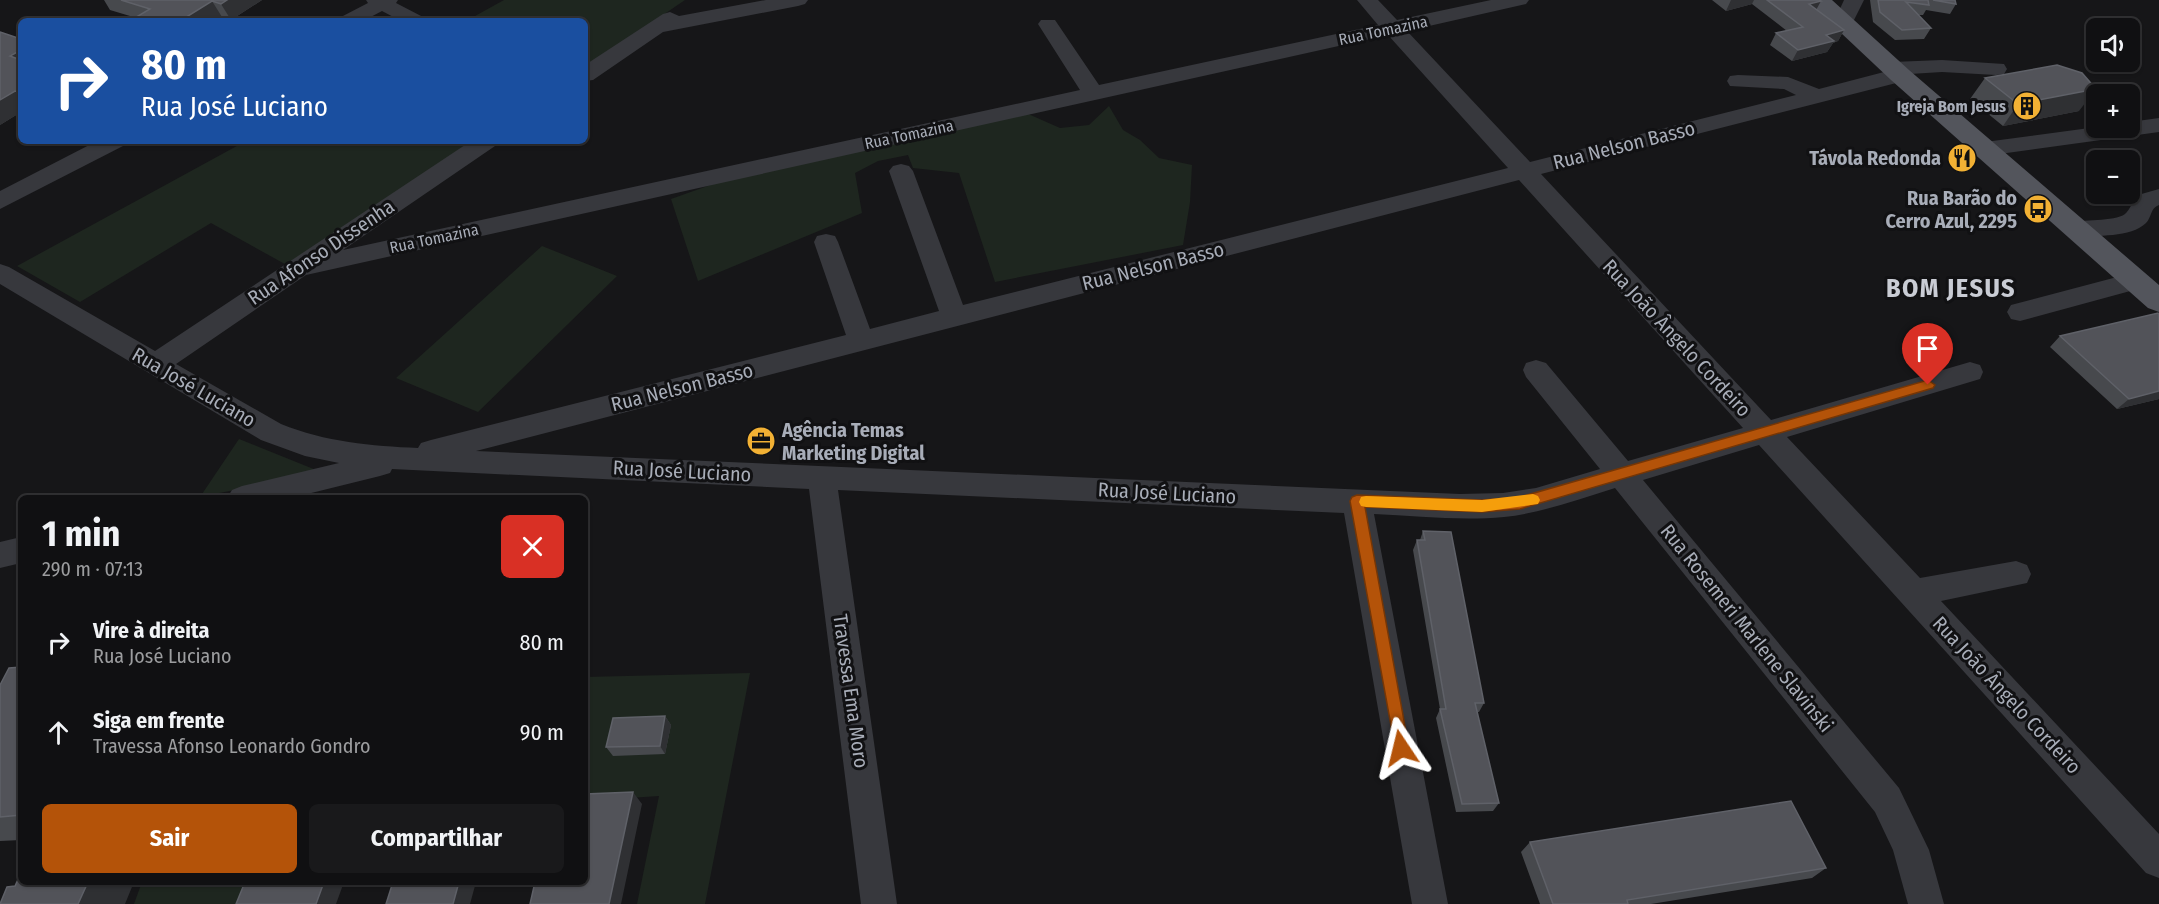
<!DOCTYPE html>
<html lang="pt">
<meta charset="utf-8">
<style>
body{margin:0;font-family:"Fira Sans Condensed",sans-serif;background:#19191b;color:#f1f3f6;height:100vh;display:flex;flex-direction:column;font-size:22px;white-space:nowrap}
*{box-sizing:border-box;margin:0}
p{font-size:20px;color:#9c9d9f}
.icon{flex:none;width:33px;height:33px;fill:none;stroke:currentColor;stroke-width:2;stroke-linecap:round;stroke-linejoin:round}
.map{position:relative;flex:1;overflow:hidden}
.details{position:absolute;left:18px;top:495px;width:570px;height:390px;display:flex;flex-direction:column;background:#101012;border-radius:9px;box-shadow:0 2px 4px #0004,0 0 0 2px #303032}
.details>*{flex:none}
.guide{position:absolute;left:18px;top:18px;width:570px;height:126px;border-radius:9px;box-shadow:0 2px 4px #0004,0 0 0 2px #303032;background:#1a4fa0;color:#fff;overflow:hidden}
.fabs{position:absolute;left:2086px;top:18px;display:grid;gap:12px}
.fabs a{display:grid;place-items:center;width:54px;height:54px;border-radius:9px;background:#101012;box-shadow:0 2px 4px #0004,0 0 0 2px #303032;font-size:30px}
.pin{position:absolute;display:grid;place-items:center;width:51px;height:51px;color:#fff;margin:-62px -26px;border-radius:50% 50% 50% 0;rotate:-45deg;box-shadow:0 0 6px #0007}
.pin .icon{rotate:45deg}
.me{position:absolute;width:66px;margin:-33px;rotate:350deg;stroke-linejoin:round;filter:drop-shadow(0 0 4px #0008)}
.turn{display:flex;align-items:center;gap:21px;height:126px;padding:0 24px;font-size:27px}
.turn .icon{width:78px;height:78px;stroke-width:2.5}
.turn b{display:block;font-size:42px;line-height:51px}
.round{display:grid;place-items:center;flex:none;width:63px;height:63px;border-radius:9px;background:#19191b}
.summary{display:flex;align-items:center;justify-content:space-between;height:102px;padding:0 24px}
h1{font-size:36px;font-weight:700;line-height:45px}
.primary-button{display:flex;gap:12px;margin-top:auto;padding:12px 24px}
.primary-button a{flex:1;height:69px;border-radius:9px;background:#b45309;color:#fff;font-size:24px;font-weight:700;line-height:69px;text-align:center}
.primary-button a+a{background:#19191b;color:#f1f3f6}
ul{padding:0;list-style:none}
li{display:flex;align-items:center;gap:18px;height:90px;padding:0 24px}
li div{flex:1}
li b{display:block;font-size:22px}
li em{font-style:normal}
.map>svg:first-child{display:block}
.green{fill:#1e261f}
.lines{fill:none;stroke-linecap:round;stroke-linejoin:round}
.minor{fill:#37383d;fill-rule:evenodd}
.major{fill:#53555c;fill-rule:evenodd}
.wall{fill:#47494d}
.shaded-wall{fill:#2f3033}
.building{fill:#525359;stroke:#5f6168;stroke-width:1.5}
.route{fill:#b45309;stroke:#753606;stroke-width:1.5}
.slow{fill:#f59e0b}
.labels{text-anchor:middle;stroke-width:6;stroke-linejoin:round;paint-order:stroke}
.far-street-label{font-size:16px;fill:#a8adb8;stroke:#111113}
.far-poi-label{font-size:16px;font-weight:bold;fill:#a8adb8;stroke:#111113;text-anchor:end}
.street-label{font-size:20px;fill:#a8adb8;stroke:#111113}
.poi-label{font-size:20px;font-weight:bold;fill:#a8adb8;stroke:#111113;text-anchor:end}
.district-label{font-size:26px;font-weight:bold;letter-spacing:1.5px;fill:#c9ccd4;stroke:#111113}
</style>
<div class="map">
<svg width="2159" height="904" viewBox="0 0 2159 904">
<rect width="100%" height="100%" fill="#161618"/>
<!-- green -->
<path class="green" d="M504,0h181l-100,68v-47h-119z
M1109,106l14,24 17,10 19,18 33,7 -2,37 -7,43 -188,37 -36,-109 -46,-5 -5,-13 -30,6 -23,12 7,40 -164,68 -27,-82 62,-22 293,-64 34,15 29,-3z
M246,141h232l-186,127 -81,-45 -131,79 -63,-36z
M542,246l75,30 -139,136 -82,-34z
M239,439l82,33 -121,25z
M750,673l-45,231h-68l22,-108 -74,5v-124z
M142,882h120l-9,22h-119z"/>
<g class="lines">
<!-- minor -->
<path class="minor" d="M366,0h32l-2,3 27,14 3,4h-25l-19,-10 -19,10h-25l3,-4 27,-14z
M766,0h42l-3,4 -7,2 -135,26 -70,48 -8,1v-16l78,-51 7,-2 9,4z
M1357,0h21l19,20 94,-20h38l-3,4 -119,27 123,131 266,-67 -12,-6 -54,-3 -3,-5 3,-5 8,-1 50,2 31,12 65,-17 -3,-4 3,-5 8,-1 50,-2 62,4 3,5 -3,5 -8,1 -54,-3 -32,2 -2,6 -367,94 230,246 199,-58 10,3 3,7 -3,7 -193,58 133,141 96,-17 11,4 4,9 -4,9 -86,18 218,233v44l-13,-5 -387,-428 -116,35 256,308 30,62 15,54h-36l-15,-54 -18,-38 -260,-324c-36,11 -73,25 -111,29 -43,4 -87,-1 -130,-3l74,390h-36l-68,-391 -506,-23 59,414h-36l-52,-415 -417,-20 -2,4 -10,3 -89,22h-64l5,-8 10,-4 97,-23 -34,-7 -44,-16 -261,-156v-20l9,3 146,84 316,-210h27l-3,5 -152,104 737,-160 -42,-66 3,-4h14l44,65 279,-60zM1388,35l120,133 -545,137 -50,-134 -4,-5 -8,-2 -8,2 -4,5 50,140 -69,18 -32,-87 -3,-6 -9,-2 -9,2 -3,6 32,93 -415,105 -10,3 -3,5c-46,-2 -93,-6 -137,-24l-105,-60 130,-89zM1519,180l224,248 -115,33 -82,-98 -10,-3 -10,3 -3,7 3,7 74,92 -64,19 -33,5 -43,1 -984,-43z
M1844,0h20l-14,28h-14l-3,-4z
M2159,118v14l-174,24 -8,-2 -3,-5 3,-5 8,-2 112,-15 33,1v-6z
M97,141h29l-3,5 -123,63v-18z
M2159,189v16c-9,3 -7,12 -13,18 -15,15 -50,12 -70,14l-9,-2 -3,-6 3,-6c15,-4 47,-1 58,-9 5,-4 8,-14 13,-19z
M2136,272l9,3 4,6 -4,6 -125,34 -9,-2 -4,-7 4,-7z
M21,537v26l-21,5v-26z"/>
<!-- major -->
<path class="major" d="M1806,0h26l77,70 250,215v27l-11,-4 -257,-228z"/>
</g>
<!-- wall -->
<path class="wall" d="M104,0h158l-31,20 -9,-3 -5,4h-76l-1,-2 -30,-9z
M1712,0h107l-3,10 28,20 -6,11 -5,2 -6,9 -35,9 -22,-16 6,-12 11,-2 -35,-27 -26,7z
M1870,0h85l1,4 -6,10 -24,-4 -3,5h-5l13,13 -7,11 -29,1 -22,-18z
M21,39v73l-21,13z
M1985,78l94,33 -76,15 -33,-27z
M2060,336l99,63 -42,10 -67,-62z
M1423,531l61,172 -5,9h-2l22,91 -6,8 -37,1 -20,-94 4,-9 -27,-159 4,-10h3z
M21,667v173l-21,1v-156z
M665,716l6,9 -6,29 -52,2 -7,-9z
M1530,842l296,26 -14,10 -161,26h-111l-19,-52z"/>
<!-- shaded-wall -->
<path class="shaded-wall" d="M227,0h35l-31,20 -10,-16z
M1731,0h23l-2,4 -26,7z
M212,1l10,16 -5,4h-37z
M1821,1l-6,11 -6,-8z
M1844,30l-6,11 -5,2 -6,9 -35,9 6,-11 28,-15z
M21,50v20l-11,-14z
M2096,89l-17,22 -76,15 15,-22z
M15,91l6,7v14l-21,13v-25z
M2159,391v8l-42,10 12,-10z
M665,716l6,9 -6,29 -5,-8z
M633,792l9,12 -21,100h-12z
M88,882h46l-9,22h-47z
M324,882h20l-8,22h-20z
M459,882h17l-6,22h-17z"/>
<!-- building -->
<path class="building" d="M121,0h106l-6,4 -9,-3 -32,20h-26l-16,-5 12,-7z
M1767,0h52l2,1 -12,3 35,26 -18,5 8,6 -36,9 -22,-17 27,-6z
M1878,0h50l1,5 -23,-3 25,26 -29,2 -22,-18z
M1933,0h22l1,4z
M0,32l21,7v11l-11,6 11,4v33l-6,-2 -15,9z
M2057,65l25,8 14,16 -78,15 -33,-26z
M2158,313l1,1v77l-30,8 -69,-63z
M1423,531l28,1 33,171h-9l24,100 -37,1 -22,-95h6l-29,-169h8z
M21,667v148l-21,2v-132l9,-17z
M665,716l-5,30 -54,1 7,-29z
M633,792l-24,112h-79l5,-22h50v-88z
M1791,801l35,67 -199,32 1,4h-75l-23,-62z
M21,873v9h67l-10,22h-78l7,-17 8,-1z
M245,882h79l-8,22h-80z
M393,882h66l-6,22h-67z"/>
<!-- route -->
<path class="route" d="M1928,380l7,5 -2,3 -413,121 -38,3 -117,-5 44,241 -2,5 -6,2 -5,-2 -46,-252 2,-4 5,-2 125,5 38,-3z"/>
<!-- slow -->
<path class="slow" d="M1533,494l5,2 2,4 -2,4 -56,8 -116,-5 -5,-1 -2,-4 2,-5 5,-1 116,4z"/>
<!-- icons -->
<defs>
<g id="building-disc" transform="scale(1.5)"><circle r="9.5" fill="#f2b134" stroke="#111113"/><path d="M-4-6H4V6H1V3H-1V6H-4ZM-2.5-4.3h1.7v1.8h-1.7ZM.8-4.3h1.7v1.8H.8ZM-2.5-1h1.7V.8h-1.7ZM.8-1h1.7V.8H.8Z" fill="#111"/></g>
<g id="restaurant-disc" transform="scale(1.5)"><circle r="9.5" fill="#f2b134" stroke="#111113"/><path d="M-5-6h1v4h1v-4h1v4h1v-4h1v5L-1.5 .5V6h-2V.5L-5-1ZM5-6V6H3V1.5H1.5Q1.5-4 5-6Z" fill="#111"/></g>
<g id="bus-disc" transform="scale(1.5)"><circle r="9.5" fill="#f2b134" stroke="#111113"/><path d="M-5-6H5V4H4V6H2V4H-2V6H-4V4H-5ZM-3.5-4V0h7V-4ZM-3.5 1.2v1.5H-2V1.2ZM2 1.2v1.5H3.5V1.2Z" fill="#111"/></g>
<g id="office-disc" transform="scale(1.5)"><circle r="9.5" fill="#f2b134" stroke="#111113"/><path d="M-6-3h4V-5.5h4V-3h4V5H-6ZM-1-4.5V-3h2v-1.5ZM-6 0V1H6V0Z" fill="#111"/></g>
</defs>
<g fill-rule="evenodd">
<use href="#building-disc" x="2027" y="106"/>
<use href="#restaurant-disc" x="1962" y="158"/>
<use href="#bus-disc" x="2038" y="209"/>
<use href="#office-disc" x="761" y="441"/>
</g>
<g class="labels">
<!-- far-street labels -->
<g class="far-street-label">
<text transform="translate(1383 30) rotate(-12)" y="6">Rua Tomazina</text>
<text transform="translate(909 134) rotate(-12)" y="6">Rua Tomazina</text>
<text transform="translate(434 238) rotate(-12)" y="6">Rua Tomazina</text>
</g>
<!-- far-poi labels -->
<g class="far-poi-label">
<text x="2006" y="112">Igreja Bom Jesus</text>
</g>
<!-- street labels -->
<g class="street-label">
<text transform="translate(1624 145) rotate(-14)" y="7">Rua Nelson Basso</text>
<text transform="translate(321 252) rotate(-34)" y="7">Rua Afonso Dissenha</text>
<text transform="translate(1153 266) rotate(-14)" y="7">Rua Nelson Basso</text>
<text transform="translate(1677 338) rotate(47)" y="7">Rua João Ângelo Cordeiro</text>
<text transform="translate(194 387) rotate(30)" y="7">Rua José Luciano</text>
<text transform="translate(682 387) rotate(-14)" y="7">Rua Nelson Basso</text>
<text transform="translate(682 471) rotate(3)" y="7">Rua José Luciano</text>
<text transform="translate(1167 493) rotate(3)" y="7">Rua José Luciano</text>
<text transform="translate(1747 628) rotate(51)" y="7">Rua Rosemeri Marlene Slavinski</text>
<text transform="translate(851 691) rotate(82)" y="7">Travessa Ema Moro</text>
<text transform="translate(2007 695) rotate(47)" y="7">Rua João Ângelo Cordeiro</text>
</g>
<!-- poi labels -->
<g class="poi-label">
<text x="1941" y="165">Távola Redonda</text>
<text x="2017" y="205">Rua Barão do<tspan x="2017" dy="23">Cerro Azul, 2295</tspan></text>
<text x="782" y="437" text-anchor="start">Agência Temas<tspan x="782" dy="23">Marketing Digital</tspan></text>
</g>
<!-- district labels -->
<g class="district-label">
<text x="1951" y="297">BOM JESUS</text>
</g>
</g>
</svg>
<div class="fabs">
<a><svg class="icon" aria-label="sound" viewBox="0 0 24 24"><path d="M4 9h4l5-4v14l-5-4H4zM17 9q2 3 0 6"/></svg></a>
<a>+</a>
<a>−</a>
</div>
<div class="pin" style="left:1928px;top:385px;background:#d93025"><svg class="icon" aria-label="arrive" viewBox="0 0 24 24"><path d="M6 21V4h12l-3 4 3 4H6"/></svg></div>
<svg class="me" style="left:1401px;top:748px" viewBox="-20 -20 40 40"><path d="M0-17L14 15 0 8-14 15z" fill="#b45309" stroke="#fff" stroke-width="4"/></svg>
<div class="guide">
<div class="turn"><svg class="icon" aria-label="right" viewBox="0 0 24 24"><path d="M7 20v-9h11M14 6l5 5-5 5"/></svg><div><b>80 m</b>Rua José Luciano</div></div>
</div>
<section class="details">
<div class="summary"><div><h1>1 min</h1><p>290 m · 07:13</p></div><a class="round" style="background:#d93025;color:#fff"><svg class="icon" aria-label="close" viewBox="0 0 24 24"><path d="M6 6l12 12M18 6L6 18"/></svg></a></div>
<ul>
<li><svg class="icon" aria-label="right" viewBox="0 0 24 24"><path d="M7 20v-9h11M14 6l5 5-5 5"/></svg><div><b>Vire à direita</b><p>Rua José Luciano</p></div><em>80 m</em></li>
<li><svg class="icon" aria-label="ahead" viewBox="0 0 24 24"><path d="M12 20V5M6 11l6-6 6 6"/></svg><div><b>Siga em frente</b><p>Travessa Afonso Leonardo Gondro</p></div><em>90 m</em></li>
</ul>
<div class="primary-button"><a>Sair</a><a>Compartilhar</a></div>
</section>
</div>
